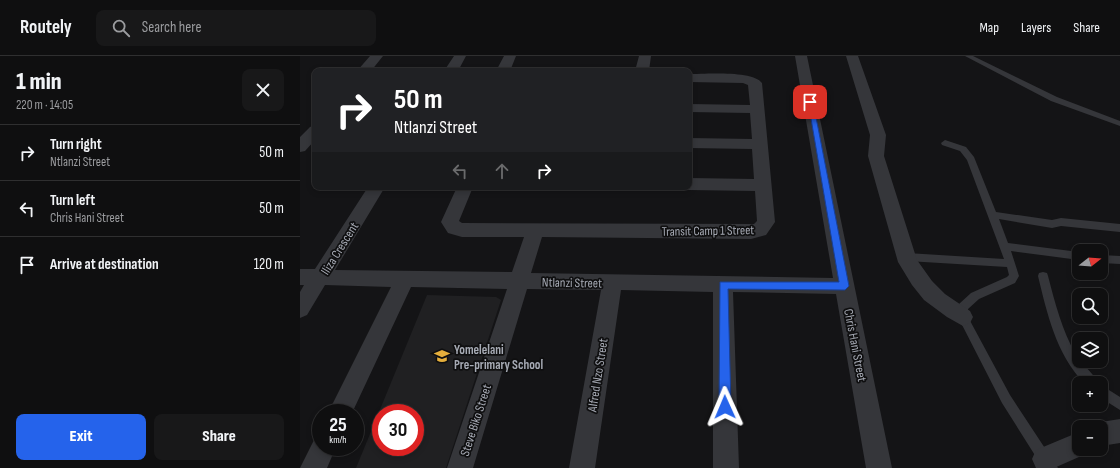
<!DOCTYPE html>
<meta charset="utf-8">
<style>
body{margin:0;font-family:"Sofia Sans Condensed",sans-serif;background:#181819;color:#f1f3f6;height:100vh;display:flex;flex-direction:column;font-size:15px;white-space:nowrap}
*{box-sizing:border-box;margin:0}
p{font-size:13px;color:#9b9c9f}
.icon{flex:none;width:22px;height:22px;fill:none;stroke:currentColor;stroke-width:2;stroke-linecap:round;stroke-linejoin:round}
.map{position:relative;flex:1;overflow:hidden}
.details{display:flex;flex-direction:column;background:#0f0f10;width:300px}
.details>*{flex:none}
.hud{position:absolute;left:12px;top:12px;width:380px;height:122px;border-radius:8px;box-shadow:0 2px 6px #0003,0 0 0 1px #2f2f30;background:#202124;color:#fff;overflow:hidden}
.needle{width:26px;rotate:73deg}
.controls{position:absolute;left:772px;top:188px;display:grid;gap:8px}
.controls a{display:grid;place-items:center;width:36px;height:36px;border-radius:8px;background:#0f0f10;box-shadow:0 2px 6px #0003,0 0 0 1px #2f2f30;font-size:20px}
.speed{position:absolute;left:12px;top:348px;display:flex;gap:8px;font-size:20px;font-weight:700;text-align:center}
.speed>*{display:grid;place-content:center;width:52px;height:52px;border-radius:50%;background:#0f0f10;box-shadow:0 2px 6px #0003,0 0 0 1px #2f2f30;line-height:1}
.speed small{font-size:10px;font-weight:400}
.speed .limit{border:6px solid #d22;background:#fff;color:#111}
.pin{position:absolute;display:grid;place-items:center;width:34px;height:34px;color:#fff;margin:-17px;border-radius:8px;box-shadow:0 2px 6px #0006}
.me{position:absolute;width:44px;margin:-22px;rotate:359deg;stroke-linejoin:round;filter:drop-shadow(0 0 3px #0008)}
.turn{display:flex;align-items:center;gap:14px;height:84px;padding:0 16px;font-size:18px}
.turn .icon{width:52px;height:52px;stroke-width:2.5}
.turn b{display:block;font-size:28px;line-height:34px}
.lanes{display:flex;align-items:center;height:38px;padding:0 16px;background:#0003;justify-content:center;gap:20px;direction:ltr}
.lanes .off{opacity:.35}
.round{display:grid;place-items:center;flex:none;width:42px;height:42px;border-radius:8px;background:#181819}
.head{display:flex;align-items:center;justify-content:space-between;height:68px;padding:0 16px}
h1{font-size:24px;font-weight:800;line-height:30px}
.primary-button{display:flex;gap:8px;margin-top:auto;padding:8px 16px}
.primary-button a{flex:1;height:46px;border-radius:8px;background:#2563eb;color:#fff;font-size:16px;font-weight:800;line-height:46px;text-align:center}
.primary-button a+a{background:#181819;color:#f1f3f6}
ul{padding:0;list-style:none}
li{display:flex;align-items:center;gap:12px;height:56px;padding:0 16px;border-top:1px solid #2f2f30}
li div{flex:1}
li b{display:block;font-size:15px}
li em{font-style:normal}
header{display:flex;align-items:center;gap:24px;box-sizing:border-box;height:56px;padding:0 20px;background:#0f0f10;border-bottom:1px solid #2f2f30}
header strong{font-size:19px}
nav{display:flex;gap:22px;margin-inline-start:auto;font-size:14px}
.search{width:280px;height:36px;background:#181819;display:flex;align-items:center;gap:10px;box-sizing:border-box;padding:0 14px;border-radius:8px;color:#9b9c9f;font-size:15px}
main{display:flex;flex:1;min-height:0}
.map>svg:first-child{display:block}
.built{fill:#202022;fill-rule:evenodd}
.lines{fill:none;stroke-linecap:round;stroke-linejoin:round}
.lane{fill:#35363a;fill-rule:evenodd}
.street{fill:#35363a;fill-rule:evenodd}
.route{fill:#2563eb;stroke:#184099}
.labels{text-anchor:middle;stroke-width:3.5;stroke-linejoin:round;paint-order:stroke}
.street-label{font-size:13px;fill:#a7abb5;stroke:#0f0f10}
.poi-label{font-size:13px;font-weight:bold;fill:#a7abb5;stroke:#0f0f10;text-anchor:start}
</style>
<header>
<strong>Routely</strong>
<div class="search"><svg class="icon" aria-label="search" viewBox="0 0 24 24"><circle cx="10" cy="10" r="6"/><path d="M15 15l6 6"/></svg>Search here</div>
<nav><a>Map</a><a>Layers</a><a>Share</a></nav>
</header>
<main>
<section class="details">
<div class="head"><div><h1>1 min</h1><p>220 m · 14:05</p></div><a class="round"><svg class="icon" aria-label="close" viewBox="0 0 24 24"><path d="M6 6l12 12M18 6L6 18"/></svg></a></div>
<ul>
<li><svg class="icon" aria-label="right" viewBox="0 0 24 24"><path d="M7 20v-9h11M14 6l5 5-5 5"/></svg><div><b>Turn right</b><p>Ntlanzi Street</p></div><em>50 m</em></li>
<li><svg class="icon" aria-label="left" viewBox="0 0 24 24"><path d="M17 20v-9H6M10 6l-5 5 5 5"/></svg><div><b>Turn left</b><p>Chris Hani Street</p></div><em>50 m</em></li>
<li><svg class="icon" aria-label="arrive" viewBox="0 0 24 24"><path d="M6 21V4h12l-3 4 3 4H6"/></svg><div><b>Arrive at destination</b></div><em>120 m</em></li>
</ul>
<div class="primary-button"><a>Exit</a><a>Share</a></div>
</section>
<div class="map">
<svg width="820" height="412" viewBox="0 0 820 412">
<rect width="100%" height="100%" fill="#141416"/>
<!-- built -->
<path class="built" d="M127,239l69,2 5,3 -55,168h-90zM81,357h34v34h-34z"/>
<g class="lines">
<!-- lane -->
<path class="lane" d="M665,0h8l84,41 63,24v5l-69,-25z
M645,84l21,7 8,10 22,55 56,8 9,-2 59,6v8l-59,-6 -9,2 -53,-9 9,24 71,9v8l-68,-9 8,25 -4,7 -36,16 -11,10v8l42,78 48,73h-15l-41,-65 -44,-86 1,-13 12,-11 36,-16 2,-2 -2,-8 -100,-6 -4,-1 -1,-3 1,-3 4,-1 97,6 -37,-99 -7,-9 -18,-6 -1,-2z
M801,199l19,1v8l-19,-1z
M743,216l4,1 1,3c7,27 14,54 28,79 5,9 17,17 22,28h-14c-28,-29 -37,-70 -46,-107l1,-3z
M801,329l19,12v13l-19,-12z"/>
<!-- street -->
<path class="street" d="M70,0h13l-12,15h-14z
M154,0h12l-8,15h-14z
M204,0h12l-6,15h-14z
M339,0h12l-2,15h-14z
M495,0h12l85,412h-26l-30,-174 -103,-2 6,176h-26v-176l-92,-2 -26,178h-26l32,-178 -74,-1 -54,179h-26l60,-179 -96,-2 -59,126h-24l63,-126 -66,-2 -18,30 -7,3v-26l4,-7h-4v-16h15l53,-82h17l-50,83 177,2 12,-35h-62l-14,-4 -7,-11 16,-35h16l-14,34 3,2 292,1 3,-3 -2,-30 -66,-1 -7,-3h7v-9l65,1 -2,-30 -63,-1v-10l63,1 -2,-26 -61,-1v-8l61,1 -2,-20 -5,-2 -54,-1v-8c15,0 64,-4 73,9l13,139 -9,13 -15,4 -209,-2 -11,36 302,5z
M546,0h12l28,79 -2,21 33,104 15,21 13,13 25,17 3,6 -3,6 -7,3 -16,-9 -23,-17 -12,-15 -14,-23 -30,-106 2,-21z
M15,69v15l-10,11 -5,1v-15l10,-10z
M820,363v24l-19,3v-19h-9v-2l9,-3z
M779,376v17h10l-1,4 -34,15h-18l-4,-9 4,-9z
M21,380v11h15l-9,21h-27l15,-30z"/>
</g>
<!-- route -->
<path class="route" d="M508,45l5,1 36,184 -4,4 -117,-1 3,118 -2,4 -4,2 -4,-2 -2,-4 1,-125h119z"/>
<!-- icons -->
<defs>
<g id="school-bare" transform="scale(1.2)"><path d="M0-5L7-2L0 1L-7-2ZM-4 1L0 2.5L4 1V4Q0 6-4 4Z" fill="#e6af3c" stroke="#0f0f10" stroke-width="2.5" paint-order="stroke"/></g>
</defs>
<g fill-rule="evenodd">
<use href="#school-bare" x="142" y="300"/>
</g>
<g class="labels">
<!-- street labels -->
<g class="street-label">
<text transform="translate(408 174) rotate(-1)" y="5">Transit Camp 1 Street</text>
<text transform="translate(39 192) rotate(-58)" y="5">Iliza Crescent</text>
<text transform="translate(272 226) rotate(1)" y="5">Ntlanzi Street</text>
<text transform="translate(556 289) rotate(79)" y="5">Chris Hani Street</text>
<text transform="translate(297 319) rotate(-81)" y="5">Alfred Nzo Street</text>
<text transform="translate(175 364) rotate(-72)" y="5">Steve Biko Street</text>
</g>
<!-- poi labels -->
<g class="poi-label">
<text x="154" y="298">Yomelelani<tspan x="154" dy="15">Pre-primary School</tspan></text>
</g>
</g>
</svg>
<div class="controls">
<a><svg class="needle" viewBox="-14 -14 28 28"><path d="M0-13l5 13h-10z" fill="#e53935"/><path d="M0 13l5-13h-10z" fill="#9b9c9f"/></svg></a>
<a><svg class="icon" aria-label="search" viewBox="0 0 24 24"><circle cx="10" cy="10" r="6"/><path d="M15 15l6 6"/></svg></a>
<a><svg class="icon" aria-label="layers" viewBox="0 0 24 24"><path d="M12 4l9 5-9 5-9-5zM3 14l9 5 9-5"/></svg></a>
<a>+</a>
<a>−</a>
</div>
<div class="speed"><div>25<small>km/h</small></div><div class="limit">30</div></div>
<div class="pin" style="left:510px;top:46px;background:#d93025"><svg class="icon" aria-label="arrive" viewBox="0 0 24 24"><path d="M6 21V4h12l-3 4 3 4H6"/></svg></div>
<svg class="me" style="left:425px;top:351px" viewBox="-20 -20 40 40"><path d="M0-17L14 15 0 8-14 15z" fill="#2563eb" stroke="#fff" stroke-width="4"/></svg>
<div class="hud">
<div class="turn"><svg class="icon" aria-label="right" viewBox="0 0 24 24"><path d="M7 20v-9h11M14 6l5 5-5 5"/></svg><div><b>50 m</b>Ntlanzi Street</div></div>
<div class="lanes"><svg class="icon off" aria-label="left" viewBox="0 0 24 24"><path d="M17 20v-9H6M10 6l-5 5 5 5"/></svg><svg class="icon off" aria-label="ahead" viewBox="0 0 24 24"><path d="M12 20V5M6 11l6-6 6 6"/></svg><svg class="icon" aria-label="right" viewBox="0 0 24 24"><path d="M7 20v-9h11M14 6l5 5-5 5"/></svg></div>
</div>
</div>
</main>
